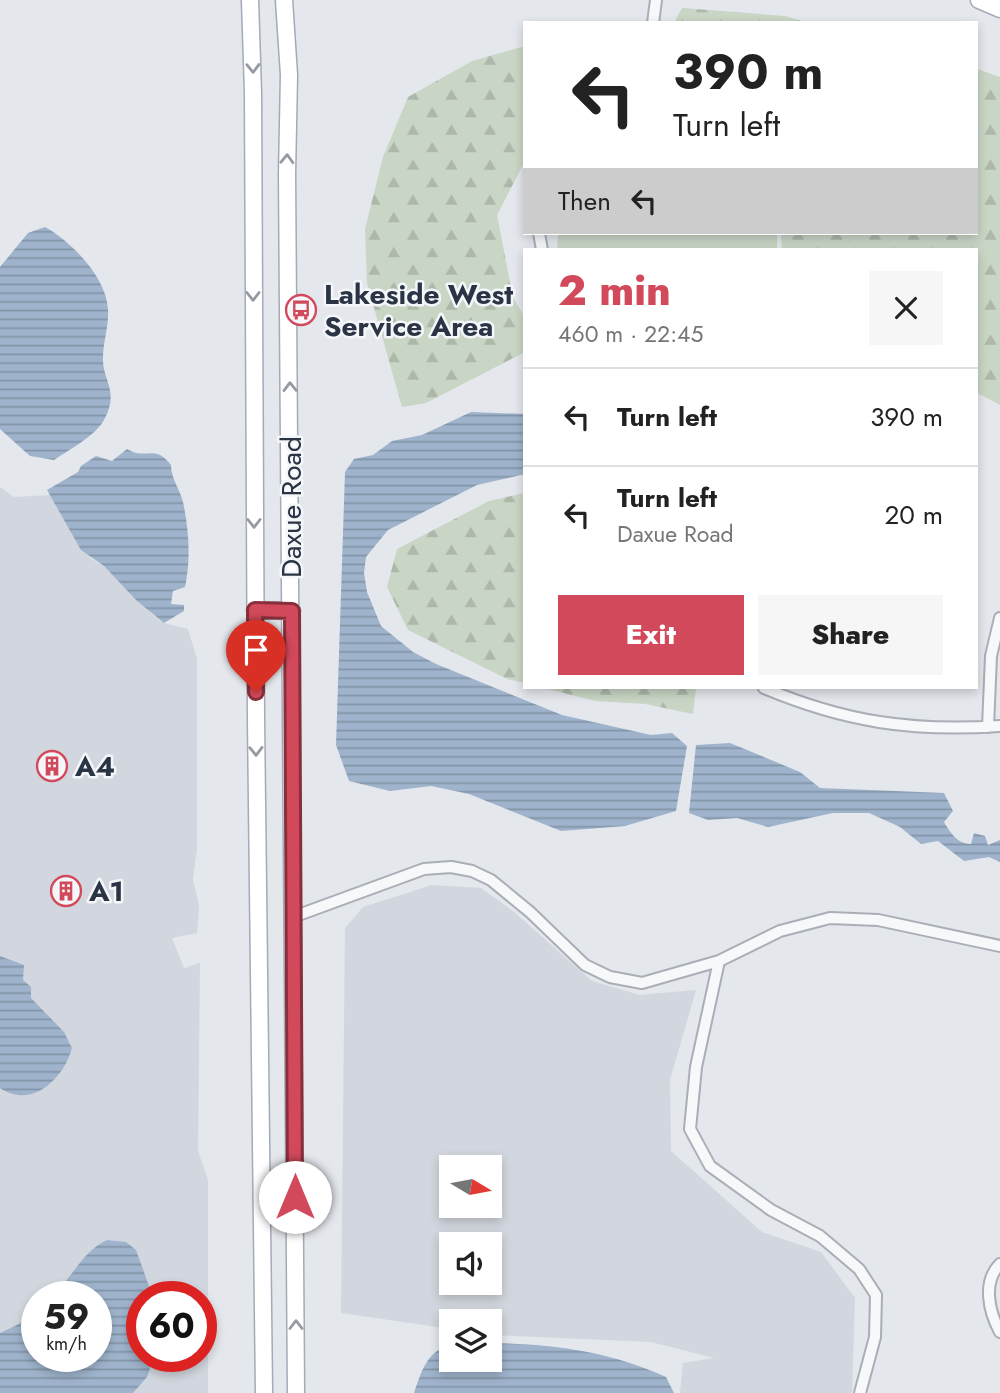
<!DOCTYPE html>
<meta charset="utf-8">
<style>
body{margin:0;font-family:Jost,sans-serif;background:#f6f6f6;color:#222;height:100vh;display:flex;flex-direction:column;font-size:26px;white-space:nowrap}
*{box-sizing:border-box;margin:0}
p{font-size:23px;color:#767676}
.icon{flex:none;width:38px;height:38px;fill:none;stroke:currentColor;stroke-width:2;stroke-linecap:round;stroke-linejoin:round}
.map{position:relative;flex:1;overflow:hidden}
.panel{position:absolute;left:523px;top:248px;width:455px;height:441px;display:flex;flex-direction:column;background:#fff;border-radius:0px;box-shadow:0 4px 10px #0003}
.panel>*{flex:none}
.top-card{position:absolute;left:523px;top:21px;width:455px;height:214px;border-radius:0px;box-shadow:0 4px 10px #0003;background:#fff;color:#222;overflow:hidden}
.needle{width:46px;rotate:100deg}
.fabs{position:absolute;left:439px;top:1155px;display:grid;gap:14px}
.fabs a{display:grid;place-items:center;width:63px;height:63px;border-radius:0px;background:#fff;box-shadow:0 4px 10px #0003;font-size:35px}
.speed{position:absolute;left:21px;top:1281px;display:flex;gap:14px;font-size:35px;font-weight:700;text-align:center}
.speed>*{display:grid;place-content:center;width:91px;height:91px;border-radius:50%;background:#fff;box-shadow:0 4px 10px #0003;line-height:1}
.speed small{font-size:18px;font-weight:400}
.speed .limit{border:10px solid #d22;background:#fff;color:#111}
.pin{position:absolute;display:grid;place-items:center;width:60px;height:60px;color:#fff;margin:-72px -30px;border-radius:50% 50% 50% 0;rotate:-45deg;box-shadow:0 0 7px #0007}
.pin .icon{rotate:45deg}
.me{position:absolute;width:77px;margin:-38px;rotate:0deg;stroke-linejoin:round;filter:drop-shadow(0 0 5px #0008)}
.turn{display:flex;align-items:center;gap:24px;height:147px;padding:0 35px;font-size:32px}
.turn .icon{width:91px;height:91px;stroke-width:2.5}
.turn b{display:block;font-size:49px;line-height:60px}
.then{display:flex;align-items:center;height:66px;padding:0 35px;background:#0003;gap:14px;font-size:26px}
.round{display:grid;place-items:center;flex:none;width:74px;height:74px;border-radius:0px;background:#f6f6f6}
.headline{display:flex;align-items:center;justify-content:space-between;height:119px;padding:0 35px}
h1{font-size:42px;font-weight:800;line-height:52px;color:#d1495b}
.button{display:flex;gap:14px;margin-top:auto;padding:14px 35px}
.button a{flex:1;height:80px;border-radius:0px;background:#d1495b;color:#fff;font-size:28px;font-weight:800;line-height:80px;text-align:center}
.button a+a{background:#f6f6f6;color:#222}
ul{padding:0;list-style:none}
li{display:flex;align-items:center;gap:21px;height:98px;padding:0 35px;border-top:2px solid #e0e0e0}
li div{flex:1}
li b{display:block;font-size:26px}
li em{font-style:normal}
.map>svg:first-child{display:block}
.built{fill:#d2d6de;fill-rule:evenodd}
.grass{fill:#c9d6c5}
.forest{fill:url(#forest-firs)}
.water{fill:url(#water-rules)}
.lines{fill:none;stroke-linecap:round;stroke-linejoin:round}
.minor-casing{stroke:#a9aeb7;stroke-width:14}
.primary-casing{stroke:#a3abb8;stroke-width:19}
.minor{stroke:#f7f8fa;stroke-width:10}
.primary{stroke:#fff;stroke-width:16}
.oneway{stroke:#959aa2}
.route-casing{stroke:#882f3b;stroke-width:18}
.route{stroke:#d1495b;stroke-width:12}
.labels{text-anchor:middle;stroke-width:5;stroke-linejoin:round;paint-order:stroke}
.poi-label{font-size:28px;font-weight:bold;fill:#2b3445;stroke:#f4f6f9;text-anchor:start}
.street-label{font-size:28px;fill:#2b3445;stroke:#f4f6f9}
</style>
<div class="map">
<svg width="1000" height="1393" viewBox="0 0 1000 1393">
<defs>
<pattern id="forest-firs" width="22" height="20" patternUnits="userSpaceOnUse" patternTransform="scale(1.75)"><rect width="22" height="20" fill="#c9d6c5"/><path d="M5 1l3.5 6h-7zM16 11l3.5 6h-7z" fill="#adb8ab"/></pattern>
<pattern id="water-rules" width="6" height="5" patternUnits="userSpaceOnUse" patternTransform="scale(1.75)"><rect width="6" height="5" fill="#9fb4cc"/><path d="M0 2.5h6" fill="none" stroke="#8293a7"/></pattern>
</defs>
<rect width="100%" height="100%" fill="#e4e7ec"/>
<!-- built -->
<path class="built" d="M0,487l14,10 36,-2 40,63 14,8 50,50 10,7 24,6 9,30v189l-4,31 6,27 -2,27 -25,5 12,30 16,-5 -2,188 10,29v213h-208zM37,1297h59v59h-59zM142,1297h59v59h-59z
M432,885l49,3 32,23 79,70 48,14 56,-5 -26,90 1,71 91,81 59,20 34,46 -3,95h-172l3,-30 31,-5 -63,-16 -161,-7v-14h-38l-1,8 -110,-16 4,-385 18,-21zM452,1167h38v39h-38zM452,1244h38v39h-38z"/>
<!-- grass -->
<path class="grass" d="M558,233h219v17h-220z"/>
<!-- forest -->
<path class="forest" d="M682,8l103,8 24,7h-135z
M525,46v115l-28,54 16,82 12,21v34l-99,51 -24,4 -35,-124 -2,-54 18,-72 25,-60 64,-36z
M977,69l23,8v328l-23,-12 -1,-143h-194l-1,-17h195z
M525,493v190l-18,-4 -99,-49 -21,-43 10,-38 92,-48z
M543,688h153l-3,26 -48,-10 -49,-3z"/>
<!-- water -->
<path class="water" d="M45,227c27,15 62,51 63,83 1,16 -5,32 -5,48 -1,22 17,33 1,62 -10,17 -34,29 -50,40l-24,-4 -30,-27v-162l28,-34z
M471,412l54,2v60l-48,11 -89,45 -22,27 -2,16 3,19 14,34 32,26 23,12 126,51 89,20 21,-2 15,13 -11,65 -51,15 -64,5 -92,-37 -38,-8 -41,5 -41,-10 -13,-36 9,-273 9,-13 19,-4 19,-14 30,-6z
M127,449c20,12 27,-6 44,16 0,14 9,24 12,37 6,28 8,57 2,85l-12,4 -2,13 13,1v6l-20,12 -27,-22 -33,-35 -23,-16 -34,-60 31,-18 3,-6 15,-10 16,5z
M730,743l70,29 20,16 124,5 9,18 -9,11c6,10 13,22 27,22l3,-11 11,3 3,9 12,-5v22l-11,-5 -25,4 -26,-20 -17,3 -21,-17 -31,-14h-36l-65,14 -31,-9 -29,2 -19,-7 7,-68z
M0,956l24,9 -1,15 8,7v11l33,34 8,16c-8,30 -40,62 -72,40z
M107,1240l19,2 10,8 17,47h-11v59h12l-7,21 -14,16h-133v-60l19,-9 18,-20v52h59v-59h-48c25,-16 31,-44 59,-57z
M490,1343c62,1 120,8 176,34l8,16h-260c7,-20 13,-44 37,-47l1,14h38z"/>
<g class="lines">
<!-- minor casing -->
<g class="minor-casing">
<path id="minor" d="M653,23l3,-23
M539,233l3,17
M764,688c81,34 148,44 236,38
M988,727l3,-71 9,-38
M293,917l131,-48 27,-2 21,4 19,9 39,32 55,53 25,12 32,6 77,-22 61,-30 50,-13 48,2 122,26
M719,961l-23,106 -6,62 20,37 61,44 49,26 39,33 17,26 -1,42 -15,56
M1000,1264c-18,18 -11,48 0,68"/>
</g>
<!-- primary casing -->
<g class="primary-casing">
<path id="primary" d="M250,0l3,93 3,626 8,674
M284,0l5,75 -2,99 9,1219
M979,0l21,9
M255,610l37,1"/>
</g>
<!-- minor -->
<use href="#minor" class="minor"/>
<!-- primary -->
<use href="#primary" class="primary"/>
</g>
<!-- one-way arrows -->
<defs><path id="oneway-chevron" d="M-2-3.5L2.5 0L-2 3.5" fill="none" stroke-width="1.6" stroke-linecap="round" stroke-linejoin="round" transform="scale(1.75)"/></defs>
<g class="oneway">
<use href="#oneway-chevron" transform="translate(253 68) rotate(89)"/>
<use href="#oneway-chevron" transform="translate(287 159) rotate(-88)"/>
<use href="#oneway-chevron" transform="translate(253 296) rotate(90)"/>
<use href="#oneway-chevron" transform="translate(290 387) rotate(-91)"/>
<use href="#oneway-chevron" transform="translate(254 523) rotate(90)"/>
<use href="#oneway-chevron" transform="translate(256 751) rotate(89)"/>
<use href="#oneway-chevron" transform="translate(296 1325) rotate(-90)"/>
</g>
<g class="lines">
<!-- route casing -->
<g class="route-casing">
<path id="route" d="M256,692l-1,-82 37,1 3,586"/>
</g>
<!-- route -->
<use href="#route" class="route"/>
</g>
<!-- icons -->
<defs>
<g id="bus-ring" transform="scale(1.575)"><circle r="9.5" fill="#f4f6f9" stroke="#d1495b" stroke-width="1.5"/><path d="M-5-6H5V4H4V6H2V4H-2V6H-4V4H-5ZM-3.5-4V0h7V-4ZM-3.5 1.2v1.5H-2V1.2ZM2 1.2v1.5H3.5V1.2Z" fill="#d1495b"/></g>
<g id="building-ring" transform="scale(1.575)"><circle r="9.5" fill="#f4f6f9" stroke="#d1495b" stroke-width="1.5"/><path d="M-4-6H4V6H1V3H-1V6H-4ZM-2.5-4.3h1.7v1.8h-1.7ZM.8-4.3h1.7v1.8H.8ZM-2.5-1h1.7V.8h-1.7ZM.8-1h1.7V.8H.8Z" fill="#d1495b"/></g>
</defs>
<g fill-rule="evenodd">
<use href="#bus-ring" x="301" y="310"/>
<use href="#building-ring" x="52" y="766"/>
<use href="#building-ring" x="66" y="891"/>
</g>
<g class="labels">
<!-- poi labels -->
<g class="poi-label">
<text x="324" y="304">Lakeside West<tspan x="324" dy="32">Service Area</tspan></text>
<text x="75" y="776">A4</text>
<text x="89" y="901">A1</text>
</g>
<!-- street labels -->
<g class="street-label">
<text transform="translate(291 507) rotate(-90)" y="10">Daxue Road</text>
</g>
</g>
</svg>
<div class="fabs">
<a><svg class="needle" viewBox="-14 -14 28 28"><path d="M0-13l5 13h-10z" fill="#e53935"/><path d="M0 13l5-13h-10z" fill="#767676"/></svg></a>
<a><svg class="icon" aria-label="sound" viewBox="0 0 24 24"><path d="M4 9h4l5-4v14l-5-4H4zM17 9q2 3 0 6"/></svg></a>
<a><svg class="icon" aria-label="layers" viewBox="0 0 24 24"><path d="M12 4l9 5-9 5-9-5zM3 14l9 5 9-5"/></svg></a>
</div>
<div class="speed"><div>59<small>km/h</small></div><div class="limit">60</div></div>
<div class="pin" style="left:256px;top:692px;background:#d93025"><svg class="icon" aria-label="arrive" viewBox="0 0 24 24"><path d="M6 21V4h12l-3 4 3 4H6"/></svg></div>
<svg class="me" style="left:295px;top:1197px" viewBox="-20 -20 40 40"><circle r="19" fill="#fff"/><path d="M0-13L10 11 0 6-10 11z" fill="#d1495b"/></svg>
<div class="top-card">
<div class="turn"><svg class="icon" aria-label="left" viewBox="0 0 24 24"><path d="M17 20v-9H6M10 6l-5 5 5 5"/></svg><div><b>390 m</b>Turn left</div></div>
<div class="then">Then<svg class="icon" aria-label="left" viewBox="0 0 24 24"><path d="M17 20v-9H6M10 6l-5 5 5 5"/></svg></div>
</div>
<section class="panel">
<div class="headline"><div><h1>2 min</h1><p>460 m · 22:45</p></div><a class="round"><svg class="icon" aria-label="close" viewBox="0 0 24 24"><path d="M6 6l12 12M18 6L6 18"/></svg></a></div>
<ul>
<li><svg class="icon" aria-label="left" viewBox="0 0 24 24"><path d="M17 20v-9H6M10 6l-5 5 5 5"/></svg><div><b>Turn left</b></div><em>390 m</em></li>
<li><svg class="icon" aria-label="left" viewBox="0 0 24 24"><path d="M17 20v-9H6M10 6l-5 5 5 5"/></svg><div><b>Turn left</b><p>Daxue Road</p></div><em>20 m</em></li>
</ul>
<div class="button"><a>Exit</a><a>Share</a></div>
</section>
</div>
